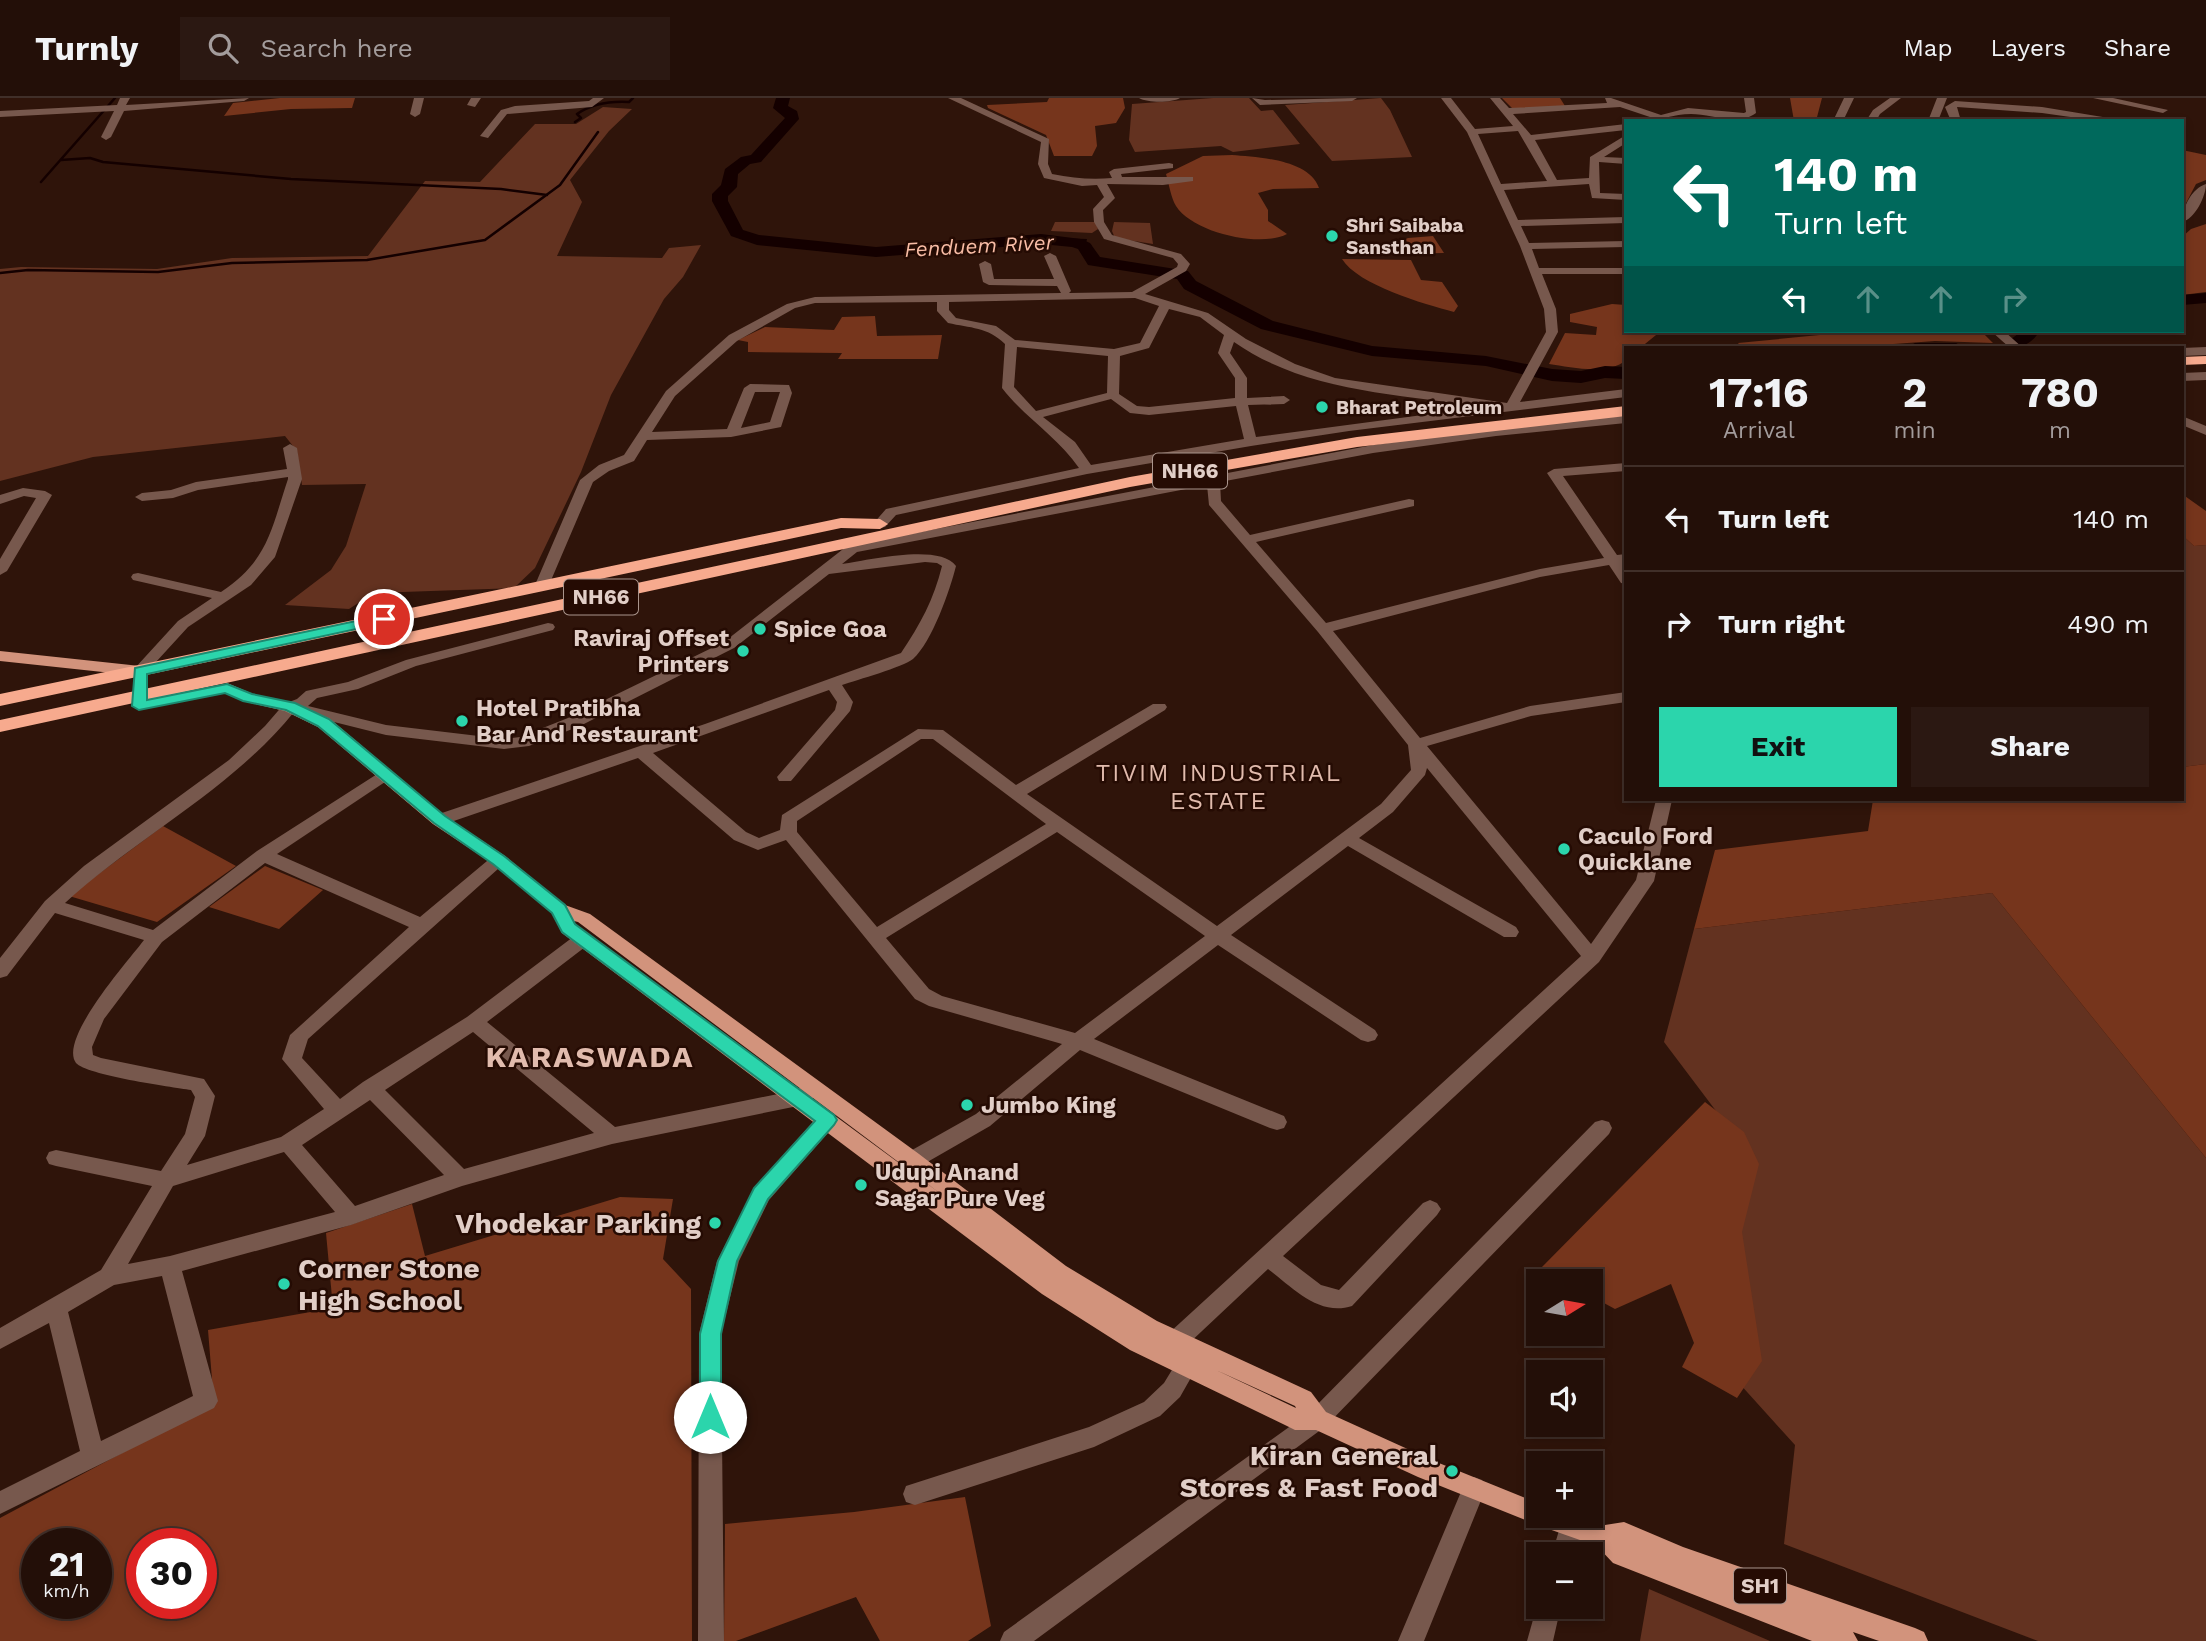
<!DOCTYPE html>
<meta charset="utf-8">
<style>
body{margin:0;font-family:"Work Sans",sans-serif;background:#2b1812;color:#f1f3f6;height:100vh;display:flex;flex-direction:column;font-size:26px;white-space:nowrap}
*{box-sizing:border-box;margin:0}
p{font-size:23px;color:#a39c9c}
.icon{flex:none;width:38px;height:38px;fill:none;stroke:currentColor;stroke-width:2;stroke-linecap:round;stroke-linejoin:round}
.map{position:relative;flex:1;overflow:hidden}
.panel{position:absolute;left:1624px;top:248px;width:560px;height:455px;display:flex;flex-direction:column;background:#230f08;border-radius:0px;box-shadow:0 4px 10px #0003,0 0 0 2px #402f29}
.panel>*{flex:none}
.hud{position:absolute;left:1624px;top:21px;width:560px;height:214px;border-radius:0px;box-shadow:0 4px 10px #0003,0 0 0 2px #402f29;background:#00695c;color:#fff;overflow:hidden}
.needle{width:46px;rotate:79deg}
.tools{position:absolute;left:1526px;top:1171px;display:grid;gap:14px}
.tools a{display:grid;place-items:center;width:77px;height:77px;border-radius:0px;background:#230f08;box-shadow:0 4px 10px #0003,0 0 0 2px #402f29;font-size:35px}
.speed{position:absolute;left:21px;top:1430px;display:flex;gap:14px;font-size:35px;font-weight:700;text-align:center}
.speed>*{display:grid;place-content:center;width:91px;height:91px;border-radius:50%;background:#230f08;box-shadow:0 4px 10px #0003,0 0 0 2px #402f29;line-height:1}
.speed small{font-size:18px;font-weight:400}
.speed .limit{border:10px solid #d22;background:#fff;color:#111}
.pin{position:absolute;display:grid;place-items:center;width:60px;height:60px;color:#fff;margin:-30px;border:4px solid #fff;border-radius:50%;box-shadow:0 2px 7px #0007}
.me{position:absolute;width:77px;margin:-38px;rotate:0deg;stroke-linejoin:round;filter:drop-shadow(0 0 5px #0008)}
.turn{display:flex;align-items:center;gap:24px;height:147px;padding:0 35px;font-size:32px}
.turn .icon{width:91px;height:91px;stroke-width:2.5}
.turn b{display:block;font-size:49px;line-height:60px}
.lanes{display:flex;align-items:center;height:66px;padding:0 35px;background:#0003;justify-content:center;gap:35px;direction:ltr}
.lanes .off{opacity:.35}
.eta{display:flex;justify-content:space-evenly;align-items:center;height:119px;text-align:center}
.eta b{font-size:42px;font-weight:700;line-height:49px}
.cta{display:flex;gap:14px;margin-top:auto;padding:14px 35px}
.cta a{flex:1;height:80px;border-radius:0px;background:#2bd5ac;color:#111;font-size:28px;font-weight:700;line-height:80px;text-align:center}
.cta a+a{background:#2b1812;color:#f1f3f6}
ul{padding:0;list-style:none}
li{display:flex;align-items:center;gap:21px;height:105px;padding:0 35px;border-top:2px solid #402f29}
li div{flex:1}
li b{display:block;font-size:26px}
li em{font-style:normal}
header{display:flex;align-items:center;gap:42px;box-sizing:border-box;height:98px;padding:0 35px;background:#230f08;border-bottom:2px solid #402f29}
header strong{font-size:33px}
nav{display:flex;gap:38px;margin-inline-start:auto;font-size:24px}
.search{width:490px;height:63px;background:#2b1812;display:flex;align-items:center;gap:18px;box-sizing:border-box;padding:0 24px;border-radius:0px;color:#a39c9c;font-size:26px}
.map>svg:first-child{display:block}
.green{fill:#633220}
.forest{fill:#76351c;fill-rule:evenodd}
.water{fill:#140000}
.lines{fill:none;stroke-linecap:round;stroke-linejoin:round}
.stream{stroke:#140000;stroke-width:2.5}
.river{fill:#140000;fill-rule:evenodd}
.minor{fill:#77584d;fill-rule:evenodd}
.major{fill:#d2937c;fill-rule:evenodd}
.highway{fill:#f7aa8e;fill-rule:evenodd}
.route{fill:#2bd5ac;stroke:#1c8a70;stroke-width:2}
.poi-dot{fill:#2bd5ac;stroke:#250b03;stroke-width:2.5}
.labels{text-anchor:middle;stroke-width:5;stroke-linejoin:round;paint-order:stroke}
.far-poi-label{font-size:19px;font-weight:bold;fill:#e1cec7;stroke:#250b03;text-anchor:start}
.far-water-label{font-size:21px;font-style:italic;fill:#f8bca5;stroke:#250b03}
.shield{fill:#250b03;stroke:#a9948c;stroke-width:2}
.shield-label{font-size:21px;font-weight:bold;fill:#e1cec7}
.poi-label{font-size:23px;font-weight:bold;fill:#e1cec7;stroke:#250b03;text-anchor:start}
.neighbourhood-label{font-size:24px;letter-spacing:2px;fill:#e1bbad;stroke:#250b03}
.near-poi-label{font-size:28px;font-weight:bold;fill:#e1cec7;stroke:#250b03;text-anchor:end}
.district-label{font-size:30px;font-weight:bold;letter-spacing:2px;fill:#e1bbad;stroke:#250b03}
</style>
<header>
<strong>Turnly</strong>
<div class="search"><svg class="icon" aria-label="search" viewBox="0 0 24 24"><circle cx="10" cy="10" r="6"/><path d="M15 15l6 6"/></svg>Search here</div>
<nav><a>Map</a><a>Layers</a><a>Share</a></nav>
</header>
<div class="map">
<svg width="2206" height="1543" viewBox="0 0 2206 1543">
<rect width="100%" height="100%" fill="#2f140a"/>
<!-- green -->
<path class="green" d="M1213,0h36l12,13 12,-1 27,34 -67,8 -12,-6 -86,6 -6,-12 3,-36z
M1381,0l9,12 22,47 -80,4 -47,-56z
M603,9l29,2 -23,22 -39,49 12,22 -25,54 105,2 7,-10 32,-3 -18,32 -19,22 -53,96 -30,77 -46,96 -21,20 -140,5 -25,16 -64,-4 46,-35 15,-24 20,-62 -64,1 -5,-34 -12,-15 -192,21 -93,24v-212l21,-2 136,2 75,-11 136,-2 57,-75 55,1 55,-58h41z
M1055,124h41l2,7 -6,4 -41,-2z
M1114,124l36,1 3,21 -38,-6 -3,-7z
M2182,437l12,11 12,-1v219l-24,3z
M1992,795l214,265v483h-168l-254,-97 11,-99 -75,-83 30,-206 -86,-114 30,-113z
M1649,1491l121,52h-130z"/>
<!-- forest -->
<path class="forest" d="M280,0h75l-3,10 -61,1 -67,7 9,-13z
M1049,0h74l2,10 -9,15 -21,3 2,20 -5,10h-38l-8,-21 -58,-27 -1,-3 60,-3z
M1502,0h58l5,8 -52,3z
M1790,0h32l-6,23h-22z
M2182,52l24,5v25l-10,4 -12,23z
M1232,57c25,2 77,4 87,33l-46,1 -15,4 10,17v11l19,13c-26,14 -94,-1 -111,-28 -5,-8 -7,-22 -10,-32l37,-18z
M2206,126v68l-24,3v-58l9,-8z
M1433,138l11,17 -49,1 -4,-8 17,-8z
M1342,161l69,1 10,20 21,2 16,24 -4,6c-30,-8 -96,-27 -112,-53z
M1612,206l14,1v26h35l-21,17h-14v12c-18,16 -55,7 -77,4l16,-31 31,2 1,-8 -27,-5v-8z
M875,218l2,20 65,-1 -4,24h-100l4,-6 -94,-1v-10l-10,-2 27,-13 69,3 8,-13z
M1861,233h120l12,12 -58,-2 -97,7h-96l-4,-5z
M2182,396l24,17v34l-12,1 -12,-11z
M2206,666v394l-214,-265 -298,36 21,-79 153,-19 5,-31h309v-33z
M163,728l73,40 -79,56 -88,-26z
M265,768l58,24 -44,39 -70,-22z
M1705,1004l39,30 15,32 -17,68 20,129 -25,37 -55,-31 12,-24 -23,-59 -56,25 -24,-13v-15h-26l-24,-13z
M620,1099l53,2 -10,60 28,30 1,352h-692v-123l214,-114 -6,-74 125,-22 -7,-75 86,-29 13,52zM37,1446h59v59h-59zM142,1446h59v59h-59z
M965,1399l26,129 -23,15h-88l-24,-44 -120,44h-12l1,-117 129,-12z"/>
<!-- water -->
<path class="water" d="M1021,139l66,2 -1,5h5l2,8 -3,8 -11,-12 -9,-3 -60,-4z"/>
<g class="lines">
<!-- stream -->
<path class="stream" d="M575,24l6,-4 -4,-4c16,-11 34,-13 52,-12l4,-4
M61,62l29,-2 13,4 188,17 210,10 46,6
M41,84l74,-84
M0,175l28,-3 130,2 74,-9 135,-3 118,-20 75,-55 38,-53"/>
<!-- river -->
<path class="river" d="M776,0h14l-2,8 9,5 2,8 -38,43 -11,2 -12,10 -1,13 -9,9v5l15,29 16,5 117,12 165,-13 40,5 9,4 10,14 88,14 8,10 77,40 99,25 114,10 66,13 29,2 24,-5 21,1v12l-21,-1 -24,5 -29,-2 -66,-15 -114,-10 -111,-27 -77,-40 -7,-10 -89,-14 -10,-16 -6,-2 -31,-3 -165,13 -119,-12 -26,-9 -19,-35v-7l9,-9 4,-16 16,-12 10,-2 34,-37 -12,-10z
M2206,195v10l-24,2v-10z
M2022,233h18c-12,17 -21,17 -41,17z
M1915,245h41l9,5h-59z"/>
<!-- minor -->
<path class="minor" d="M120,0h10l-4,7 123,-7 -5,3 -120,10 -13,26 -5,3 -5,-3 13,-26 -114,6v-6l117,-6z
M414,0h10l-4,16 -5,3 -5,-3z
M471,0h10l-6,9 -8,-2z
M593,0h11l-12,9 -85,7 -19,24 -8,-2 21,-26 14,-4 74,-5z
M948,0h13l88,41 -1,25 4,10c21,4 39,6 60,4l-3,-6 5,-3 55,-6 4,1v4l-52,6 1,3h71v4l-30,4 -56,-1 8,14 -12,12 1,12 8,13 69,19 9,10 -4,7 -41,23 63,19 38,26 49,25 40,14 172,25 39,-71 -2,-23 -24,-63 -53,-114 -26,-34h10l24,31 38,-3 -23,-28h10l9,10 98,-5 -2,-5h6l50,17 27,-7 56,5 2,-1 -2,-14h10l2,15c-16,13 -46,1 -65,1 -17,0 -33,7 -50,7l9,-4 -30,-10 -107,7 18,21 95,-11v6l-91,10 22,40 32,-2 1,-21 36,-22v8l-22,14 22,1v6l-27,-2 1,31 26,1v6l-34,-2 -3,-14 -85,6 14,30 108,-3v6l-105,3 8,17 97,-2v6l-94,2 7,19h87v6h-84l14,35 2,23 -38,70 106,-13v8l-277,34 -98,15 -164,28 -191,41 -11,12 -5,1 -7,-4 13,-15 193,-41c-21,-31 -54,-50 -77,-80l3,-44c-17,-17 -35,-16 -57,-21l-11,-12v-9l-122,1 -20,5 -58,33 -62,55 -23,36 75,-3 17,-41 6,-4 39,1 3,8 -11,34 -50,10 -84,3 -13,21 -25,10 -16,11 -44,103 -7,4 -5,-1 -2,-3 45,-105 19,-15 25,-10 42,-64 63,-56 58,-31 28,-7 246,-4 -4,-7 -68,-1 -6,-3 -4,-18 6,-3 6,3 3,15h60l-10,-23 6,-3 6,3 15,35 -2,2 63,-1 45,-25 1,-3 -5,-6 -69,-19 -10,-17 -1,-13 11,-12 -7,-12 -15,1 -38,-8 -6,-14 3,-22zM1518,33l29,50 -46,3 -23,-50zM1135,200l24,8 -19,37 -26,6 -99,-9 -19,-14 -40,-8 -7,-8v-8zM1169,211l31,8 24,18 -6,18 17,25v20l-86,9 -12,-1 -18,-12 1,-38 29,-8zM1234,244c71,50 165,52 249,65l-227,30 -8,-32 36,-1 6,-4 -6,-4 -37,2v-20l-17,-25zM1017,249l91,9 -1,37 -71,18 -22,-24zM755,294h25l-10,30 -29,6zM1111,301l19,14 19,2 87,-9 8,33 -153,26 -16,-23 -32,-25z
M1139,0h41c-9,5 -32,5 -41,0z
M1252,0l13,2 92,-2 -5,3 -92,4z
M1844,0h10l-11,23h-10z
M1890,0h11l-21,16 -4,7h-10l7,-11z
M1937,0h10l-9,23h-10z
M2093,0h20l55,12 -5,3z
M1955,3l87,6 85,14h-28l-57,-8 -85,-6 4,14h-10l-6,-14z
M2013,19l6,4h-10z
M2206,86c0,12 -11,35 -24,38 0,-14 10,-34 24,-38z
M1991,233h13l19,17h-13z
M2206,249v8l-24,1v-8z
M2206,274v8l-24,1v-8z
M1626,317v8l-130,13 -123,17 -153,29 1,19 29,34 159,-36 5,1v6l-158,36 70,81 214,-54 64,-11 -57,-85 7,-4 72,-6v8l-63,5 54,79 9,-1v8l-4,1 4,6v15l-5,-1 -12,-18 -69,12 -207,54 87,107 110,-32 96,-14v10l-95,14 -104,30 164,198 45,-64 20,-80h16l-18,81 -55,81 -316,294 38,29 18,5 84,-87 7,-3 7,3 4,6 -4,6 -85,91c-33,11 -60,-19 -84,-37l-83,78 -8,3 -8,-3 -3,-7 3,-7 412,-377 -154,-188 -2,7 -32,37 -34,26 157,89 3,5 -3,5h-12l-156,-91 -117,89 144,95 3,5 -3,5 -7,2 -7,-2 -143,-95 -124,94 190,77 3,6 -3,6 -7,2 -7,-2 -190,-78 -90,76 -87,50 -7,-2 -3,-6 12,-14 71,-40 86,-70 -133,-38 -14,-7 -129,-159 -28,10 -24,-10 -96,-82 -193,66 -6,2 -8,-6 2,-4 272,-92 196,-71c19,-28 33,-54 41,-87l-5,-3 -12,-1 -96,12 -95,74 -154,78 -51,20 -25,3 -118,-14 -92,-23c-63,78 -156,124 -229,191l88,27 104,-79 128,-82 6,1 2,4 -2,4 -114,76 143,63 73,-61h12l3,4 -200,179 -6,19 38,41 23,-17 104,-65 110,-83h12l3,5 -3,5 -102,78 128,105 178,-36 21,-10 7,3 3,5 -3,5 -23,12 -186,38 -150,42 -111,39 -169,46 36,130 -4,7 -214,106v-23l80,-40 -31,-128 -49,26v-21l101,-58 51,-84 -96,-20 -7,-2 -3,-6 3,-6 7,-2 105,21 24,-37 10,-37 -4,-7c-20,-3 -105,-15 -115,-27 -18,-24 53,-103 68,-123l-89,-27 -48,63 -7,2v-20l45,-57 39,-35 145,-106 36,-34 19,-22 13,-5 9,-8 42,-9 58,-22 142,-37 5,1 2,3 -2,3 -137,36 -58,23 -41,9 -9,8 78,19 118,14 16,-2 48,-19 156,-76 123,-96 526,-101 123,-17zM1207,387l2,20 109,127 90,113 3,25 -30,34 -164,122 -190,-132 138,-84 2,-3 -2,-3h-12l-137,81 -73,-55 -25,-1 -136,86 -2,15 -21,8 -13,-6 -93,-79 176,-63 8,12 -2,8 -58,67 2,4h12l59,-70 3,-9 -11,-17c15,-5 61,-18 71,-26 19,-17 37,-69 43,-93 -16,-23 -87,-6 -114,-2l15,-12zM921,641h12l113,85 -169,103 -80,-95v-11zM1057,734l148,104 -130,97 -133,-37 -13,-7 -43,-51zM265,765l144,64 -119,108 -8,24 42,50 -43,28 -94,28 18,-29 10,-40 -11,-17 -103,-21 -8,-3 -1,-8 12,-28 58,-77zM473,934l121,101 -130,36 -79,-79zM370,1002l74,75 -89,31 -53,-61zM284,1054l51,60 -165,44 -42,8 45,-78zM162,1178l31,120 -92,45 -33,-129 46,-27z
M2182,318l24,10v9l-24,-10z
M290,346l7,4 5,31 -27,78 -24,28 -63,42 -43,47h-10l-3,-3 3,-3 43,-47 34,-23 -79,-18 -2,-3 2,-3 5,-1 83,19c48,-32 50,-63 67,-113v-2l-90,13 -25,8 -31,3 -7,-4 7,-4 29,-3 25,-8 91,-13 -4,-21z
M23,390l22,3 7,4 -45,76 -7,4v-16l36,-61 -12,-2 -24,8v-9z
M827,1014l7,2 3,6 -3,6 -65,74 -30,61 -18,73 3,307h-26l1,-307 18,-73 37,-73 66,-74z
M1602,1022l7,2 3,6 -3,6 -283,292 -292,215h-34l4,-9 306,-220 285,-290z
M1186,1259l8,3 3,7 -17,30 -20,19 -66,31 -179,58 -9,-3 -3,-8 3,-8 183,-59 55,-25 20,-19 14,-23z
M1474,1379l8,3 4,8 -62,153h-26l68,-161z
M1577,1418l7,9 -8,29h-24l11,-37z
M1538,1504v4h23l-8,35h-26z"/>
<!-- major -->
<path class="major" d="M0,553l140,15 8,5 -8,5 -140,-15z
M227,585l26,11 43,10 34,15 115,97 60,40 60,49 25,9 329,240 147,112 91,55 154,71 15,20 108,49 104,42v13h38l29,9 19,-3 59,25 232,81 9,4 4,9h-49l-26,-9 5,9h-46l-199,-78 -16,-17 -54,-19 -125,-50 -102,-47h-21l-8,-4 -157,-76 -88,-56 -480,-361 -10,-20 -59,-49 -60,-40 -115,-97 -33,-16 -43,-10 -23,-13zM574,823l4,1 363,272 -366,-270zM1216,1272l79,36 1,2z"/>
<!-- highway -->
<path class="highway" d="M2206,258v8l-24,1v-8z
M1626,308v10l-269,31 -227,40 -1130,245v-12l1130,-243 227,-40z
M841,420l39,1 8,5 -8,5 -39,-1 -841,178v-12z"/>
</g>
<!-- route -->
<path class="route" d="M384,517l5,1v6l-242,52v26l80,-16 25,10 43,9 34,16 116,97 59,40 61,49 10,19 259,191 3,5 -3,5 -66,74 -31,62 -16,73v83l-3,7 -8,3 -7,-3 -3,-7v-83l18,-73 36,-73 61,-67 -253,-189 -10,-19 -59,-49 -59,-41 -116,-97 -32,-16 -43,-9 -18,-8 -86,17 -7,-4 3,-38z"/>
<!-- markers -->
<g class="poi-dot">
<circle cx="1332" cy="138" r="7"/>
<circle cx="1322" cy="309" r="7"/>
<circle cx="760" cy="531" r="7"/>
<circle cx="743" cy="553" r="7"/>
<circle cx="462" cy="623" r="7"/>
<circle cx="1564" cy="751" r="7"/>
<circle cx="967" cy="1007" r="7"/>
<circle cx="861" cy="1087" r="7"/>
<circle cx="715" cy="1125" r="7"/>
<circle cx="284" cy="1186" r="7"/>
<circle cx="1452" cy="1373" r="7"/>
</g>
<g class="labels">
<!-- far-poi labels -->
<g class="far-poi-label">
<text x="1346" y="134">Shri Saibaba<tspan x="1346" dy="22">Sansthan</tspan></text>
<text x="1336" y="316">Bharat Petroleum</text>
</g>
<!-- far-water labels -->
<g class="far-water-label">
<text transform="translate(979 148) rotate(-3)" y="7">Fenduem River</text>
</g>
<!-- shield labels -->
<g class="shield">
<rect x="1153" y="355.5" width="74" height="35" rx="5"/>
<rect x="564" y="481.5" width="74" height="35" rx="5"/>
<rect x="1734" y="1470.5" width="52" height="35" rx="5"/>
</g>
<g class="shield-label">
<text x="1190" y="380">NH66</text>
<text x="601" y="506">NH66</text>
<text x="1760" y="1495">SH1</text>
</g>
<!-- poi labels -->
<g class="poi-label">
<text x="774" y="539">Spice Goa</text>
<text x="729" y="548" text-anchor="end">Raviraj Offset<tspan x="729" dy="26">Printers</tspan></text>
<text x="476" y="618">Hotel Pratibha<tspan x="476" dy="26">Bar And Restaurant</tspan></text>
<text x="1578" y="746">Caculo Ford<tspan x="1578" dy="26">Quicklane</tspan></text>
<text x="981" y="1015">Jumbo King</text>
<text x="875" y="1082">Udupi Anand<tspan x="875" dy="26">Sagar Pure Veg</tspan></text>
</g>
<!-- neighbourhood labels -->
<g class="neighbourhood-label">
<text x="1219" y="683">TIVIM INDUSTRIAL<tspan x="1219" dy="28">ESTATE</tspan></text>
</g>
<!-- near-poi labels -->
<g class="near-poi-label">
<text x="701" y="1135">Vhodekar Parking</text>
<text x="298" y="1180" text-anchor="start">Corner Stone<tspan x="298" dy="32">High School</tspan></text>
<text x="1438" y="1367">Kiran General<tspan x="1438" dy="32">Stores &amp; Fast Food</tspan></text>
</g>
<!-- district labels -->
<g class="district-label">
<text x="590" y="969">KARASWADA</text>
</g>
</g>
</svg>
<div class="tools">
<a><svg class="needle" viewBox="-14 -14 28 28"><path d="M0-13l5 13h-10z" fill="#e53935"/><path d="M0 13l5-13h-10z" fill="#a39c9c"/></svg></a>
<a><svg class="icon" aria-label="sound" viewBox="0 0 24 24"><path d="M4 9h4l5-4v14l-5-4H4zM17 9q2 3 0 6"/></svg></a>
<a>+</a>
<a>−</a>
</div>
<div class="speed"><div>21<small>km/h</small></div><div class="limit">30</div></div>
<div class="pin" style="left:384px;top:521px;background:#d93025"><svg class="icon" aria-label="arrive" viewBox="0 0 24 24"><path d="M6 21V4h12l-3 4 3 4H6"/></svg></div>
<svg class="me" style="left:710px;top:1319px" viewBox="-20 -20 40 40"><circle r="19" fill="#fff"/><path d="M0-13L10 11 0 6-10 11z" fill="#2bd5ac"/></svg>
<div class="hud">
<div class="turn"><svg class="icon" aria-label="left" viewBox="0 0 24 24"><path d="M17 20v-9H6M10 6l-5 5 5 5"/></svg><div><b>140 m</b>Turn left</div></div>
<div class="lanes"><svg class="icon" aria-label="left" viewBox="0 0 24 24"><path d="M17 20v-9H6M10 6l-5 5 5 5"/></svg><svg class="icon off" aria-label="ahead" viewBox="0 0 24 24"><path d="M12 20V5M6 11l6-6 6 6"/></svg><svg class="icon off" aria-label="ahead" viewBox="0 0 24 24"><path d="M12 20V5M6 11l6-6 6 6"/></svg><svg class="icon off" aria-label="right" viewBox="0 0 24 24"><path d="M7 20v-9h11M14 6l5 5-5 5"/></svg></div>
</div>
<section class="panel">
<div class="eta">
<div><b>17:16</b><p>Arrival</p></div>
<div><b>2</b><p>min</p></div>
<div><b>780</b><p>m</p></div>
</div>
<ul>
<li><svg class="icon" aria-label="left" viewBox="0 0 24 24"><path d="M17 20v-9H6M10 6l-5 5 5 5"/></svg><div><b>Turn left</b></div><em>140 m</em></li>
<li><svg class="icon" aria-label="right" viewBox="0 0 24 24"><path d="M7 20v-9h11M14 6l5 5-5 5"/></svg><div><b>Turn right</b></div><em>490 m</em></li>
</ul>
<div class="cta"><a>Exit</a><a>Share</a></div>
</section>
</div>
